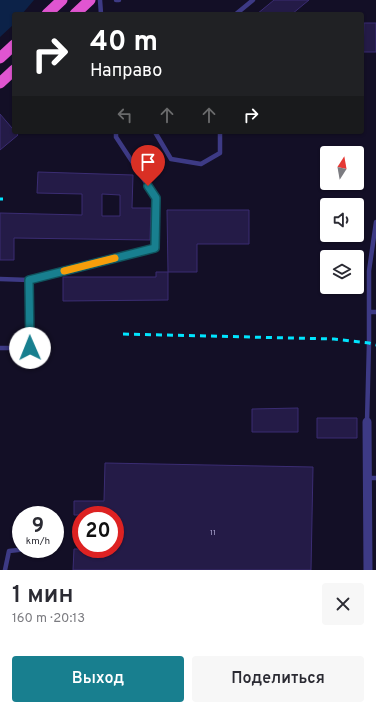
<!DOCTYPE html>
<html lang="ru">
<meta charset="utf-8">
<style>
body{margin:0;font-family:Overpass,sans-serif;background:#f7f7f7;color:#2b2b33;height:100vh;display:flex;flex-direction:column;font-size:15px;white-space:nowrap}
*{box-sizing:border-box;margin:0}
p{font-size:13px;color:#7c7c81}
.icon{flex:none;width:22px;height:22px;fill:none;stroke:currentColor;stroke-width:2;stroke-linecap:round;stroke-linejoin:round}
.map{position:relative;height:570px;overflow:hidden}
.details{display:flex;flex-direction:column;background:#fff;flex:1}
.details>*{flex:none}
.guide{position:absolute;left:12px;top:12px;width:352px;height:122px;border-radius:4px;box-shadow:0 1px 3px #0004;background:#202124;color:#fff;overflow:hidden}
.needle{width:26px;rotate:11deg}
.tools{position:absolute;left:320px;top:146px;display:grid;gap:8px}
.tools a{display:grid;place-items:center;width:44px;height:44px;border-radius:4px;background:#fff;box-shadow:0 1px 3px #0004;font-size:20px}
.speed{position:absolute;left:12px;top:506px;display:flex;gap:8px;font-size:20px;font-weight:700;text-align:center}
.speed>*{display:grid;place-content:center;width:52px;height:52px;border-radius:50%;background:#fff;box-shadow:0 1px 3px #0004;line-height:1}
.speed small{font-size:10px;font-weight:400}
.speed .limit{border:6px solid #d22;background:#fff;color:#111}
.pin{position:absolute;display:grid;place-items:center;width:34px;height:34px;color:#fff;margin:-41px -17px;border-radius:50% 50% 50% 0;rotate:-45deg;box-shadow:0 0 4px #0007}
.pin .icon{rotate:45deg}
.me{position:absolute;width:44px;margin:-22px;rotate:359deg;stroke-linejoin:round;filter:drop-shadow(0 0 3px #0008)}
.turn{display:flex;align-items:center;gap:14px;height:84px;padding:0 12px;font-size:18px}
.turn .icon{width:52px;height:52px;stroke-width:2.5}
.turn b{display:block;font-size:28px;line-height:34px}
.lanes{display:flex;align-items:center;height:38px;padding:0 12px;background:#0003;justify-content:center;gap:20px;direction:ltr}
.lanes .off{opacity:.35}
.round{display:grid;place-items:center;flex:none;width:42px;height:42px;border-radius:4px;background:#f7f7f7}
.overview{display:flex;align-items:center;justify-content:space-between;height:68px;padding:0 12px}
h1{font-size:24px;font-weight:600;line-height:30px}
.action{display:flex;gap:8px;margin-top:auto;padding:8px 12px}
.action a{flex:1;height:46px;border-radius:4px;background:#187f8f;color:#fff;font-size:16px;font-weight:600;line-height:46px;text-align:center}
.action a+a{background:#f7f7f7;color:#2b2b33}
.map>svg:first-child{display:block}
.water{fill:#0c2248}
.building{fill:#241b47;stroke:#3b2d73;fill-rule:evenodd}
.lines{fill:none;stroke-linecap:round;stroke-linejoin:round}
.service{stroke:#3d3a85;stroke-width:4.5}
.minor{stroke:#3d3a85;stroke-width:9}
.trunk{stroke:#e055d1;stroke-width:11}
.rail{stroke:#00e5ff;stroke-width:3;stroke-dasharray:6 5;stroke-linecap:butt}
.route-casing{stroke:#10535d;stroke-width:10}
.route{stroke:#187f8f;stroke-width:7}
.slow{stroke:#f59e0b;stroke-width:7}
.labels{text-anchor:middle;stroke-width:4;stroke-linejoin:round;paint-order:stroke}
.number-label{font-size:8px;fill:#aca6d1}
</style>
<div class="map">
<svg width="376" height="570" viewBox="0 0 376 570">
<rect width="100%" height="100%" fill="#130f26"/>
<!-- water -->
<path class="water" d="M0,0h34l-12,14h-8v10l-14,13z"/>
<!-- building -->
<path class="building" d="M274,0h35l-17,14h-35z
M364,23h12v29h-13z
M0,114l18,21 -18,15z
M38,172l95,3 -1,33h19l-1,32 -136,-2v22h-14v-47l82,2v-21l-45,-1zM102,194l18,1v21h-18z
M167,210h82v34h-52v28h-29z
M156,272h12v28l-105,1v-24h93z
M298,408v24h-46v-23z
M317,418h40v20h-40z
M105,463l208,4 -2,103h-238l1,-21h41v-34h-41v-14h30z"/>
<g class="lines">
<!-- service -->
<path class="service" d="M100,0l1,14
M116,0h3
M236,14l17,-14
M155,132l16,27 30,5 19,-11v-21
M0,279l29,1 126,-32 1,-50 -40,-61v-5
M369,312h7
M0,348h30l-1,-68
M367,422l2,-79v-72l7,-49
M367,478h9
M55,546h1
M5,570l4,-19 18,-2"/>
<!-- minor -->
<path class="minor" d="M367,422l1,148"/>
<!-- trunk -->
<path class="trunk" d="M47,14l15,-14
M75,14l15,-14
M0,58l14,-13
M0,83l14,-13"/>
<!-- rail -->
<path class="rail" d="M0,199h3
M123,334l211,5 35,4 7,2"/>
</g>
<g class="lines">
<!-- route casing -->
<g class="route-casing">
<path id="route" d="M30,348l-1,-68 126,-32 1,-50 -8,-12"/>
</g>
<!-- route -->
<use href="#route" class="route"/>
<!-- slow -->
<path class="slow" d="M64,271l51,-13"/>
</g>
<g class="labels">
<!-- number labels -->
<g class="number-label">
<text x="213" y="535">11</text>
</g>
</g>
</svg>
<div class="tools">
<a><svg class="needle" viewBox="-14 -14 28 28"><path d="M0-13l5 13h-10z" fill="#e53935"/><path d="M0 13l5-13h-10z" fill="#7c7c81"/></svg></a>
<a><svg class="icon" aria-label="sound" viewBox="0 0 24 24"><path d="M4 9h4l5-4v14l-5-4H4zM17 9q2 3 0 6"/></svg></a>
<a><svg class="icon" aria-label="layers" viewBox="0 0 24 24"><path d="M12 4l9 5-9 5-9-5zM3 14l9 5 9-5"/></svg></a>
</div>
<div class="speed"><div>9<small>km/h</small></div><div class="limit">20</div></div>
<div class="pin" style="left:148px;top:186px;background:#d93025"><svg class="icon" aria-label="arrive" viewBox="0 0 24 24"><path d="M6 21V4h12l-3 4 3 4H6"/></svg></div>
<svg class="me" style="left:30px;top:348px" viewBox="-20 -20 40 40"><circle r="19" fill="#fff"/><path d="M0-13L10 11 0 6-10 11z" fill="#187f8f"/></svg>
<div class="guide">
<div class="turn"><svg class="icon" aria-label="right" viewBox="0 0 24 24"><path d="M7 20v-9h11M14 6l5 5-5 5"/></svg><div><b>40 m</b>Направо</div></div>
<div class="lanes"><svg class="icon off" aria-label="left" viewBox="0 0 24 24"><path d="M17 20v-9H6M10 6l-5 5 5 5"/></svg><svg class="icon off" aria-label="ahead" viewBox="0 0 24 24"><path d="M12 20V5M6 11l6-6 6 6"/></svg><svg class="icon off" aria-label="ahead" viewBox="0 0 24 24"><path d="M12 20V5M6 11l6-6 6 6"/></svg><svg class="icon" aria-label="right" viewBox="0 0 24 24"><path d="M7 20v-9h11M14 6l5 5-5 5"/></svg></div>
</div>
</div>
<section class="details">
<div class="overview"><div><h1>1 мин</h1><p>160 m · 20:13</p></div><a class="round"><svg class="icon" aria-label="close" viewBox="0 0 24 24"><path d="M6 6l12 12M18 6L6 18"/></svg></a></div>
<div class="action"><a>Выход</a><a>Поделиться</a></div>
</section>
